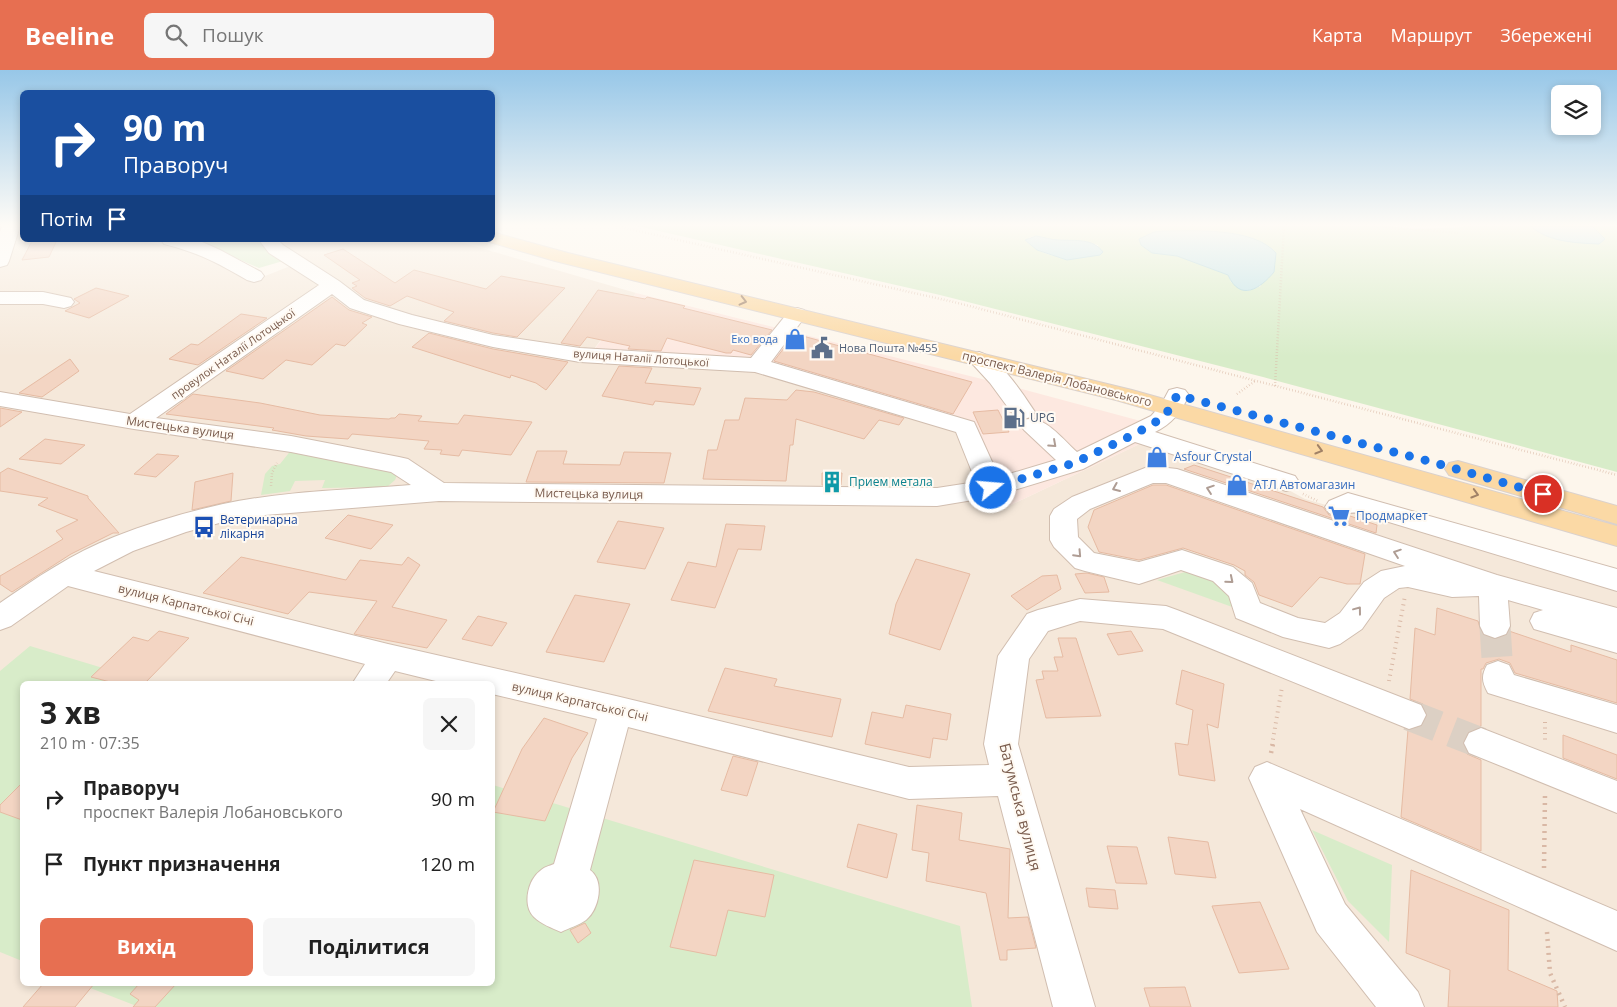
<!DOCTYPE html>
<html lang="uk">
<meta charset="utf-8">
<style>
body{margin:0;font-family:"Open Sans",sans-serif;background:#f6f6f6;color:#222;height:100vh;display:flex;flex-direction:column;font-size:19px;white-space:nowrap}
*{box-sizing:border-box;margin:0}
p{font-size:16px;color:#767676}
.icon{flex:none;width:28px;height:28px;fill:none;stroke:currentColor;stroke-width:2;stroke-linecap:round;stroke-linejoin:round}
.map{position:relative;flex:1;overflow:hidden}
.sheet{position:absolute;left:20px;top:611px;width:475px;height:305px;display:flex;flex-direction:column;background:#fff;border-radius:8px;box-shadow:0 2px 8px #0003}
.sheet>*{flex:none}
.hud{position:absolute;left:20px;top:20px;width:475px;height:152px;border-radius:8px;box-shadow:0 2px 8px #0003;background:#1a4fa0;color:#fff;overflow:hidden}
.controls{position:absolute;left:1551px;top:15px;display:grid;gap:10px}
.controls a{display:grid;place-items:center;width:50px;height:50px;border-radius:8px;background:#fff;box-shadow:0 2px 8px #0003;font-size:25px}
.pin{position:absolute;display:grid;place-items:center;width:42px;height:42px;color:#fff;margin:-21px;border:2px solid #fff;border-radius:50%;box-shadow:0 1px 5px #0007}
.me{position:absolute;width:55px;margin:-28px;rotate:73deg;stroke-linejoin:round;filter:drop-shadow(0 0 4px #0008)}
.turn{display:flex;align-items:center;gap:18px;height:105px;padding:0 20px;font-size:22px}
.turn .icon{width:65px;height:65px;stroke-width:2.5}
.turn b{display:block;font-size:35px;line-height:42px}
.then{display:flex;align-items:center;height:48px;padding:0 20px;background:#0003;gap:10px;font-size:19px}
.round{display:grid;place-items:center;flex:none;width:52px;height:52px;border-radius:8px;background:#f6f6f6}
.summary{display:flex;align-items:center;justify-content:space-between;height:85px;padding:0 20px}
h1{font-size:30px;font-weight:700;line-height:38px}
.button{display:flex;gap:10px;margin-top:auto;padding:10px 20px}
.button a{flex:1;height:58px;border-radius:8px;background:#e76f51;color:#fff;font-size:20px;font-weight:700;line-height:58px;text-align:center}
.button a+a{background:#f6f6f6;color:#222}
ul{padding:0;list-style:none}
li{display:flex;align-items:center;gap:15px;height:65px;padding:0 20px}
li div{flex:1}
li b{display:block;font-size:19px}
li em{font-style:normal}
header{display:flex;align-items:center;gap:30px;box-sizing:border-box;height:70px;padding:0 25px;background:#e76f51;color:#fff}
header strong{font-size:24px}
nav{display:flex;gap:28px;margin-inline-start:auto;font-size:18px}
.search{width:350px;height:45px;background:#f6f6f6;display:flex;align-items:center;gap:12px;box-sizing:border-box;padding:0 18px;border-radius:8px;color:#767676;font-size:19px}
.map>svg:first-child{display:block}
.residential{fill:#f5e8da;fill-rule:evenodd}
.commercial{fill:#fde8e0}
.green{fill:#d8ecc9;fill-rule:evenodd}
.water{fill:#bfe3e8;stroke:#a5d3da}
.building{fill:#f3d5c3;stroke:#e6bba3}
.lines{fill:none;stroke-linecap:round;stroke-linejoin:round}
.minor-tunnel{stroke:#dcd0c4;stroke-width:31;stroke-dasharray:31 15;stroke-linecap:butt}
.minor-casing{stroke:#d1beb0;stroke-width:2}
.major-casing{stroke:#dad1cd;stroke-width:2}
.path-far2{stroke:#d9b8a5;stroke-width:2.5;stroke-dasharray:0.5 2.5;stroke-linecap:butt}
.path-far1{stroke:#d9b8a5;stroke-width:4;stroke-dasharray:1 4.5;stroke-linecap:butt}
.path{stroke:#d9b8a5;stroke-width:4.5;stroke-dasharray:2 5;stroke-linecap:butt}
.minor{fill:#fff;fill-rule:evenodd}
.major{fill:#fbd9a5;fill-rule:evenodd}
.oneway{stroke:#a18267}
.oneway2{stroke:#af9d94}
.route{stroke:#1a73e8;stroke-width:9;stroke-dasharray:0 16.2}
.labels{text-anchor:middle;stroke-width:4;stroke-linejoin:round;paint-order:stroke}
.far-shop-label{font-size:11px;fill:#366cbe;stroke:#fffaf3;text-anchor:end}
.far-service-label{font-size:11px;fill:#4e5e75;stroke:#fffaf3;text-anchor:start}
.far-street-label{font-size:11px;fill:#7a5c4d;stroke:#fffaf3}
.street-label{font-size:12px;fill:#7a5c4d;stroke:#fffaf3}
.service-label{font-size:12px;fill:#4e5e75;stroke:#fffaf3;text-anchor:start}
.shop-label{font-size:12px;fill:#366cbe;stroke:#fffaf3;text-anchor:start}
.culture-label{font-size:12px;fill:#0d838f;stroke:#fffaf3;text-anchor:start}
.transit-label{font-size:12px;fill:#164399;stroke:#fffaf3;text-anchor:start}
.near-street-label{font-size:15px;fill:#7a5c4d;stroke:#fffaf3}
</style>
<header>
<strong>Beeline</strong>
<div class="search"><svg class="icon" aria-label="search" viewBox="0 0 24 24"><circle cx="10" cy="10" r="6"/><path d="M15 15l6 6"/></svg>Пошук</div>
<nav><a>Карта</a><a>Маршрут</a><a>Збережені</a></nav>
</header>
<div class="map">
<svg width="1617" height="937" viewBox="0 0 1617 937">
<rect width="100%" height="100%" fill="#fdf6ec"/>
<!-- residential -->
<path class="residential" d="M0,156h22v14h115l52,11 66,29 48,-19 -31,-21h181l183,53 -42,56 163,16 207,63 32,84 150,-71 137,46 22,12 42,12 17,-3 253,73v426h-1617zM22,614h470v300h-470z"/>
<!-- commercial -->
<path class="commercial" d="M636,223l382,95 145,39 -17,14 -150,71 -30,-85 -209,-62 -163,-15z"/>
<!-- green -->
<path class="green" d="M637,156h751l25,3 51,-2 -1,-1h68l2,2 72,11 -13,-13h25v246l-354,-95 -323,-82zM1163,161l62,2 36,53 -13,5 -17,-9 -3,-7 -51,-19 -25,-3 -11,-8 -2,-6zM1036,166l21,4 27,1 14,4 2,10c-18,2 -46,5 -62,-5 -4,-2 -8,-7 -12,-9l4,-4z
M195,170h64l24,21 -24,7z
M292,379l102,20 3,6 -2,5 -8,7 -65,1 3,-8 -30,1 -5,10 -29,4 4,-21 7,-8 8,-2z
M1185,502l29,8 16,12 5,16 -78,-28z
M30,576l126,38h-134v277l-22,-9v-281z
M493,715l467,141 12,81h-833l-59,-23h412z
M1312,760l80,35 -3,77 -41,-41z"/>
<!-- water -->
<path class="water" d="M1531,156h61l13,13 -6,5c-22,-1 -52,-2 -68,-18z
M1163,161c32,0 90,-4 113,22l-2,19c-14,17 -34,30 -46,3l-51,-19 -25,-3 -11,-8 -2,-6 15,-7z
M1036,166c8,1 15,4 23,4 16,1 34,-2 44,12l-3,3 -33,5 -30,-10 -12,-10z"/>
<!-- building -->
<path class="building" d="M42,170h15l-8,17 -27,3 10,-19z
M343,179l52,34 19,-13 72,19 15,-13 64,12 -48,49 -24,-4 -49,-12 10,-9 -47,-16 -17,10 -25,-8 -13,-10 5,-2 -5,-3 8,-3 -36,-25z
M96,218l33,8 -40,22 -24,-7 15,-8 -6,-4z
M598,220l47,9 2,-2 38,9 -2,2 89,22 -21,25 -18,-5 -2,3h-5l-59,-15 -6,13 -33,-2 2,-3 -43,-9 -7,9 -19,-3z
M332,227l17,13 23,7 -10,6 5,2 -22,21 -9,-2 -24,21 -26,-5 -23,19 -37,-8z
M241,244l26,4 -69,47 -29,-6 22,-15 7,1z
M429,263l64,16 75,13 -22,28 -10,-7 -25,-8 -1,3 -98,-31z
M794,265h5l173,47 -19,32 -179,-53z
M70,289l9,12 -37,26 -23,-4z
M619,296l33,2 -7,15 56,5 -7,17 -39,-4 -2,4 -51,-9z
M796,320l18,2 90,26 -5,7 -20,-5 -15,19 -68,-20 -3,26h-3l-4,36 -83,-2 5,-29h9l8,-30h14l6,-22 42,2z
M193,324l67,9 60,12 69,4 2,-1h4l4,-4 23,2 -4,5 40,3 6,-9 68,7 -21,33 -49,-5 -3,6 -19,-2 2,-4 -18,-1 5,-8 -77,-7 -4,5 -42,-3 -34,-6 2,-2 -108,-14z
M0,338l22,4 -22,15z
M998,340l11,22 -26,2 -10,-22z
M45,369l40,6 -24,19 -42,-5z
M537,381h30l-4,13 57,1 4,-13 47,1 -7,30 -138,-1z
M157,384l22,2 -23,21 -22,-3z
M1194,395l129,42 6,8h18l30,10 -1,8 -192,-64z
M8,398l80,28v2l31,35h-6l-42,21 -59,38 -12,-8v-8l63,-37 -7,-8 22,-11 -40,-15 10,-7 -48,-7v-18z
M233,403l-2,28 -39,9 3,-28z
M822,403h20l-1,12h-19z
M1153,415h13l199,69 -5,30h-13l-27,-7 -28,30 -33,-12 -5,-13 -9,-7v-4l-11,-6 -51,-17 -44,12 -40,-8 -11,-25 6,-17z
M348,445l45,10 -22,24 -46,-11z
M618,451l46,7 -19,41 -48,-7z
M726,454l39,2 -4,24 -23,-1 -23,59 -44,-8 17,-38 28,5z
M241,487l105,23 14,-20 42,5 6,-8 12,8 -28,42 55,13 -20,28 -73,-14 23,-33 -68,-9 -21,22 -85,-21z
M916,489l54,15 -30,76 -51,-16 7,-30z
M1087,503l17,4 5,15 -24,1 -10,-19z
M1057,505l4,14 -34,21 -16,-14 31,-20z
M575,525l55,9 -26,58 -58,-10z
M1437,538l41,13 4,14 12,5 13,-4 2,-5 62,21v-7l46,15v43l-102,-30 -5,-10 -11,-4 -13,4 -3,6h-2v57l-13,5 -6,11 5,12 14,6v91l-80,-34 7,-87 14,-3 6,-11 -5,-12 -13,-5 5,-71 20,7z
M478,546l29,7 -15,23 -30,-7z
M159,561l30,7 -45,46h-26l-27,-7 42,-40 15,4z
M1131,561l12,20 -25,4 -11,-21z
M1058,568h18l25,78 -55,2 -10,-38 8,-1 -2,-8h16l-4,-14h9z
M725,598l52,11 -3,7 67,13 -9,38 -124,-26z
M1182,600l42,14 -6,44 -11,-4 8,57 -36,-6 -4,-32 13,2 5,-35 -17,-6z
M906,635l45,9 -4,26 -14,-2 -3,20 -65,-14 7,-32 31,6z
M544,648l44,15 -16,25 -27,63 -52,-9 29,-63z
M1563,665l54,20v24l-54,-21z
M733,686l25,6 -11,34 -26,-6z
M22,713v37l-22,-8v-7z
M917,735l45,8 -3,27 51,9 -2,69 20,-1 8,31 -29,2v10h-7l-14,-67 -60,-12 3,-28 -17,-3z
M858,754l39,10 -10,44 -40,-11z
M1168,767l40,5 8,36 -41,-4z
M1107,776l30,1 10,37 -31,-1z
M694,790l80,15 -9,42 -37,-7 -12,46 -46,-9z
M1411,800l98,40 -1,60 49,21 1,16h-110l2,-37 -44,-17z
M1086,818l29,2 3,19 -29,-2z
M1260,832l29,67 -50,4 -27,-67z
M585,853l6,10 -13,10 -8,-13z
M43,914h51l-19,23h-52z
M139,914h37l-21,23h-22l6,-7 -9,-6z
M1185,917l6,20h-41l-6,-19z"/>
<g class="lines">
<!-- minor-tunnel -->
<path class="minor-tunnel" d="M1495,556l3,48
M1409,645l72,28"/>
<!-- minor casing -->
<g class="minor-casing">
<path id="minor" d="M2,156h18l-11,35 -2,4 -7,2v-35z
M161,170l39,1 20,9 41,22 3,4 -3,4 -7,2 -7,-2c-31,-18 -48,-27 -83,-36z
M259,170h19l5,5 56,36 25,19 48,15 81,20 87,13 171,10 39,-48 7,-2 7,2 3,4 -36,48 203,60 25,55 57,-17 -32,-30 -4,-5 4,-5c20,-6 38,19 53,32l74,-36 10,-11 8,-15 8,-2 8,2 4,5c-8,17 -17,29 -34,37l140,44 4,6 -4,6 -9,3 -151,-49 -52,27 -92,28 -54,9 -498,-5 -174,14 -42,7 -37,10 -53,19 -39,20 294,73 228,52 293,71 80,-2 -5,-21 14,-88 29,-42 11,-4 42,-11 86,7 11,4 244,95 5,10 -5,10 -12,4 -246,-100 -83,-8 -32,10 -19,28 -11,85 77,263h-42l-55,-211 -89,3 -281,-72 -38,143c15,11 9,39 -4,50 -7,5 -17,8 -25,12 -9,-4 -20,-8 -27,-15 -12,-12 -6,-37 6,-46 4,-4 9,-5 14,-7l43,-145 -105,-25v-10h-44l-53,-13 -9,13h-34l13,-20 -297,-78 -57,40 -11,4v-27c36,-25 73,-50 114,-66 35,-14 73,-25 109,-33 61,-13 126,-14 188,-19l-20,-13 -100,-20 -157,-23 -134,-23v-14l130,22 189,-129 -50,-32zM332,224l18,14 49,16 94,23 87,15 175,10 201,60 20,50 -39,6 -493,-5 -36,-24 -9,-2 -108,-21 -135,-18z
M0,222h43l28,6 3,4 -3,4 -7,2 -21,-4h-43z
M979,282c21,6 44,42 56,60l-4,5 -8,2 -8,-2 -25,-34 -22,-24 3,-5z
M1150,396l27,3 320,106 120,33v45l-83,-24 -4,-8 4,-8 9,-3 -35,-10 2,26 -4,8 -11,4 -11,-4 -4,-8 -1,-30 -27,1 -44,-10 -9,1 -15,10 -22,31 -22,15 -11,4 -46,-11 -47,-19 -7,-22 -16,-15 -32,-11 -42,14 -54,-13 -10,-3 -21,-21 -4,-7v-24l4,-7 18,-12zM1153,413h13l239,83 -24,5 -17,11 -24,31 -15,10 -27,-5 -38,-15 -8,-20 -19,-16 -51,-17 -43,12 -45,-9 -16,-16 -1,-18 13,-10z
M1348,423l269,76v22l-258,-78c-12,-2 -18,4 -30,0l-4,-6 4,-6z
M1498,591l11,4 5,10 103,30v28l-129,-40c-6,-11 -7,-17 -1,-28z
M1481,658l136,53v32l-148,-60 -5,-10 5,-10z
M1267,692l350,149v40l-317,-142 45,95 73,88 6,15h-48l-59,-75 -68,-154 6,-11z"/>
</g>
<!-- major casing -->
<g class="major-casing">
<path id="major" d="M492,162l76,21 564,137 485,136v20l-501,-146 -561,-139 -69,-20 6,-1z
M1458,391l159,45v18l-168,-49 -4,-6 4,-6z"/>
</g>
<!-- path-far2 -->
<path class="path-far2" d="M616,156l338,76 663,173
M1374,156l84,7
M1275,316l9,-160
M1237,324l18,-13
M271,416l1,-13 5,-10
M1303,424l15,7"/>
<!-- path-far1 -->
<path class="path-far1" d="M1389,611l16,-85
M1545,652v21
M1272,675l10,-58"/>
<!-- path -->
<path class="path" d="M1271,683l2,-9
M1544,798l1,-73
M1547,862l3,41 15,34"/>
<!-- minor -->
<use href="#minor" class="minor"/>
<!-- major -->
<use href="#major" class="major"/>
</g>
<!-- one-way arrows -->
<defs><path id="oneway-chevron" d="M-2-3.5L2.5 0L-2 3.5" fill="none" stroke-width="1.6" stroke-linecap="round" stroke-linejoin="round" transform="scale(1.25)"/></defs>
<g class="oneway">
<use href="#oneway-chevron" transform="translate(743 231) rotate(14)"/>
<use href="#oneway-chevron" transform="translate(1319 380) rotate(16)"/>
<use href="#oneway-chevron" transform="translate(1475 424) rotate(16)"/>
</g>
<g class="oneway2">
<use href="#oneway-chevron" transform="translate(1053 374) rotate(42)"/>
<use href="#oneway-chevron" transform="translate(1116 418) rotate(157)"/>
<use href="#oneway-chevron" transform="translate(1210 419) rotate(-161)"/>
<use href="#oneway-chevron" transform="translate(1397 483) rotate(-161)"/>
<use href="#oneway-chevron" transform="translate(1078 484) rotate(47)"/>
<use href="#oneway-chevron" transform="translate(1230 510) rotate(40)"/>
<use href="#oneway-chevron" transform="translate(1358 540) rotate(-53)"/>
</g>
<!-- sky -->
<linearGradient id="sky" x2="0" y2="1"><stop stop-color="#97c7e8"/><stop offset="0.54" stop-color="#fefbf6"/><stop offset="1" stop-color="#fefbf6" stop-opacity="0"/></linearGradient>
<rect width="1617" height="287" fill="url(#sky)"/>
<g class="lines">
<!-- route -->
<path class="route" d="M991,418l83,-25 61,-29 24,-14 12,-12 6,-13 255,67 111,32"/>
</g>
<!-- icons -->
<defs>
<g id="shop-bare" transform="scale(1.725)"><path d="M-5-2.5h2.3a2.7 3.5 0 0 1 5.4 0H5L5.5 6h-11ZM-1.5-2.5h3a1.5 2.3 0 0 0-3 0Z" fill="#3f7fe0" stroke="#fffaf3" stroke-width="2.5" paint-order="stroke"/></g>
<g id="civic-bare" transform="scale(1.725)"><path d="M-.6-6.5H3V-4.5H.6V-3L4-1V1h2V6H-6V1h2V-1L-.6-3ZM-1.2 2.5V6h2.4V2.5Z" fill="#5c6f8a" stroke="#fffaf3" stroke-width="2.5" paint-order="stroke"/></g>
<g id="fuel-bare" transform="scale(1.725)"><path d="M-5.5-6h7V0h2V4h1.3V-2.5L3-4.5l.8-.8L6-3V5H2.5V1h-1V6h-7ZM-4.2-4.7v3.2H.2V-4.7Z" fill="#5c6f8a" stroke="#fffaf3" stroke-width="2.5" paint-order="stroke"/></g>
<g id="building-bare" transform="scale(1.725)"><path d="M-4-6H4V6H1V3H-1V6H-4ZM-2.5-4.3h1.7v1.8h-1.7ZM.8-4.3h1.7v1.8H.8ZM-2.5-1h1.7V.8h-1.7ZM.8-1h1.7V.8H.8Z" fill="#0f9aa8" stroke="#fffaf3" stroke-width="2.5" paint-order="stroke"/></g>
<g id="supermarket-bare" transform="scale(1.725)"><path d="M-6-5.5h2.5l.6 2H6L4.5 2H-2.5L-4.4-4H-6ZM-1.5 3.2a1.3 1.3 0 1 0 .1 0ZM3 3.2a1.3 1.3 0 1 0 .1 0Z" fill="#3f7fe0" stroke="#fffaf3" stroke-width="2.5" paint-order="stroke"/></g>
<g id="bus-bare" transform="scale(1.725)"><path d="M-5-6H5V4H4V6H2V4H-2V6H-4V4H-5ZM-3.5-4V0h7V-4ZM-3.5 1.2v1.5H-2V1.2ZM2 1.2v1.5H3.5V1.2Z" fill="#1a4fb4" stroke="#fffaf3" stroke-width="2.5" paint-order="stroke"/></g>
</defs>
<g fill-rule="evenodd">
<use href="#shop-bare" x="795" y="269"/>
<use href="#civic-bare" x="822" y="278"/>
<use href="#fuel-bare" x="1014" y="348"/>
<use href="#shop-bare" x="1157" y="387"/>
<use href="#building-bare" x="832" y="412"/>
<use href="#shop-bare" x="1237" y="415"/>
<use href="#supermarket-bare" x="1339" y="446"/>
<use href="#bus-bare" x="204" y="457"/>
</g>
<g class="labels">
<!-- far-shop labels -->
<g class="far-shop-label">
<text x="778" y="273">Еко вода</text>
</g>
<!-- far-service labels -->
<g class="far-service-label">
<text x="839" y="282">Нова Пошта №455</text>
</g>
<!-- far-street labels -->
<g class="far-street-label">
<text transform="translate(233 284) rotate(-35)" y="4">провулок Наталії Лотоцької</text>
<text transform="translate(641 288) rotate(4)" y="4">вулиця Наталії Лотоцької</text>
</g>
<!-- street labels -->
<g class="street-label">
<text transform="translate(1057 309) rotate(14)" y="4">проспект Валерія Лобановського</text>
<text transform="translate(180 358) rotate(8)" y="4">Мистецька вулиця</text>
<text transform="translate(589 424) rotate(1)" y="4">Мистецька вулиця</text>
<text transform="translate(186 535) rotate(14)" y="4">вулиця Карпатської Січі</text>
<text transform="translate(580 632) rotate(13)" y="4">вулиця Карпатської Січі</text>
</g>
<!-- service labels -->
<g class="service-label">
<text x="1030" y="352">UPG</text>
</g>
<!-- shop labels -->
<g class="shop-label">
<text x="1174" y="391">Asfour Crystal</text>
<text x="1254" y="419">АТЛ Автомагазин</text>
<text x="1356" y="450">Продмаркет</text>
</g>
<!-- culture labels -->
<g class="culture-label">
<text x="849" y="416">Прием метала</text>
</g>
<!-- transit labels -->
<g class="transit-label">
<text x="220" y="454">Ветеринарна<tspan x="220" dy="14">лікарня</tspan></text>
</g>
<!-- near-street labels -->
<g class="near-street-label">
<text transform="translate(1020 737) rotate(76)" y="5">Батумська вулиця</text>
</g>
</g>
</svg>
<div class="controls">
<a><svg class="icon" aria-label="layers" viewBox="0 0 24 24"><path d="M12 4l9 5-9 5-9-5zM3 14l9 5 9-5"/></svg></a>
</div>
<div class="pin" style="left:1543px;top:424px;background:#d93025"><svg class="icon" aria-label="arrive" viewBox="0 0 24 24"><path d="M6 21V4h12l-3 4 3 4H6"/></svg></div>
<svg class="me" style="left:991px;top:418px" viewBox="-20 -20 40 40"><circle r="17" fill="#1a73e8" stroke="#fff" stroke-width="3"/><path d="M0-11L8 9 0 5-8 9z" fill="#fff"/></svg>
<div class="hud">
<div class="turn"><svg class="icon" aria-label="right" viewBox="0 0 24 24"><path d="M7 20v-9h11M14 6l5 5-5 5"/></svg><div><b>90 m</b>Праворуч</div></div>
<div class="then">Потім<svg class="icon" aria-label="arrive" viewBox="0 0 24 24"><path d="M6 21V4h12l-3 4 3 4H6"/></svg></div>
</div>
<section class="sheet">
<div class="summary"><div><h1>3 хв</h1><p>210 m · 07:35</p></div><a class="round"><svg class="icon" aria-label="close" viewBox="0 0 24 24"><path d="M6 6l12 12M18 6L6 18"/></svg></a></div>
<ul>
<li><svg class="icon" aria-label="right" viewBox="0 0 24 24"><path d="M7 20v-9h11M14 6l5 5-5 5"/></svg><div><b>Праворуч</b><p>проспект Валерія Лобановського</p></div><em>90 m</em></li>
<li><svg class="icon" aria-label="arrive" viewBox="0 0 24 24"><path d="M6 21V4h12l-3 4 3 4H6"/></svg><div><b>Пункт призначення</b></div><em>120 m</em></li>
</ul>
<div class="button"><a>Вихід</a><a>Поділитися</a></div>
</section>
</div>
